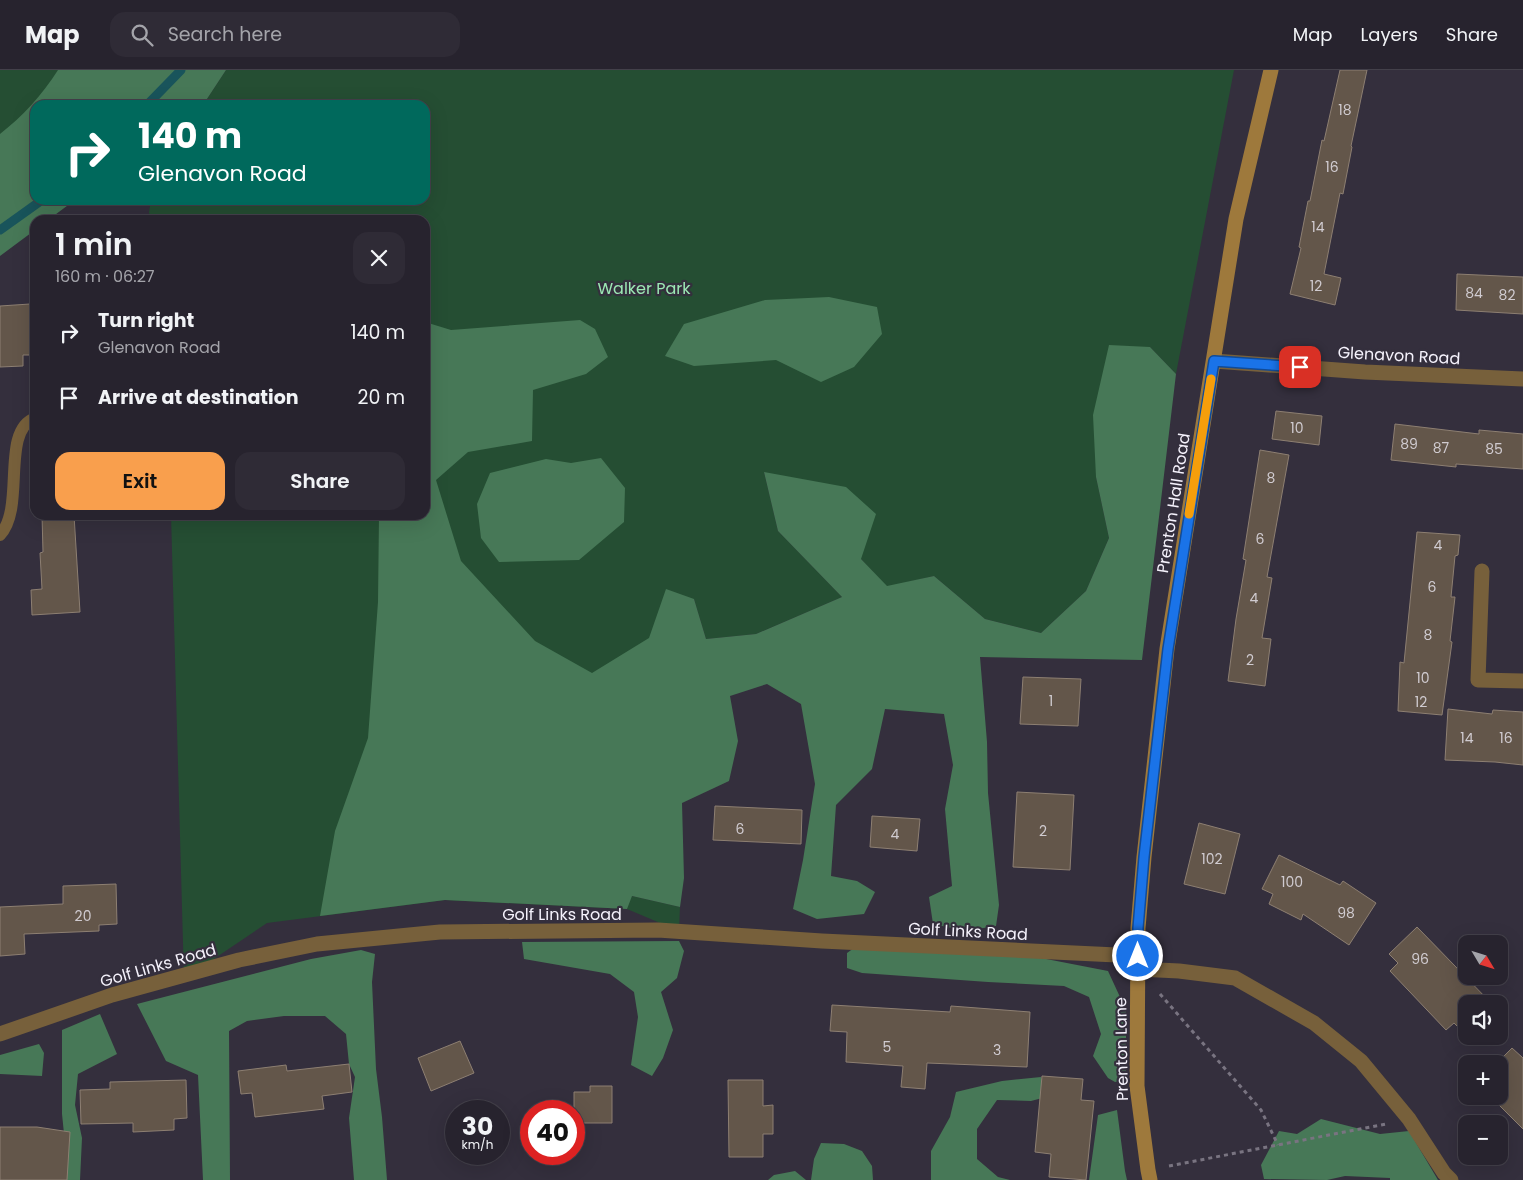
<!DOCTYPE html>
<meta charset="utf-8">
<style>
body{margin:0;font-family:Poppins,sans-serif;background:#2f2b36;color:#f1f3f6;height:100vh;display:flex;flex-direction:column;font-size:19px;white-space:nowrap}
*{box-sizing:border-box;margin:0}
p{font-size:16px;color:#a4a4aa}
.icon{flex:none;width:28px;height:28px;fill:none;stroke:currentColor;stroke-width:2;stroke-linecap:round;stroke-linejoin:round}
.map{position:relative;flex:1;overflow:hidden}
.sheet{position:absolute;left:30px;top:145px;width:400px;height:305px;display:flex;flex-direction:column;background:#27232e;border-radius:15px;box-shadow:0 5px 20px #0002,0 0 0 1px #43404a}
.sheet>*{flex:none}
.top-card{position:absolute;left:30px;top:30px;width:400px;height:105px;border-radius:15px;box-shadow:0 5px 20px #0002,0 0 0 1px #43404a;background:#00695c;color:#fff;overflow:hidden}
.needle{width:32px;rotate:128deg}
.tools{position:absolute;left:1458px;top:865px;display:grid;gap:10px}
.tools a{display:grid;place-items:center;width:50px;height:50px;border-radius:10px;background:#27232e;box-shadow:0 5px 20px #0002,0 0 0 1px #43404a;font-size:25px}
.speed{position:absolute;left:445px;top:1030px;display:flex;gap:10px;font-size:25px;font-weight:700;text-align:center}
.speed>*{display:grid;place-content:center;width:65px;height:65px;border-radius:50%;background:#27232e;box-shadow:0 5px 20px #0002,0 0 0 1px #43404a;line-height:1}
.speed small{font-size:12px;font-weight:400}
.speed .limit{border:8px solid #d22;background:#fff;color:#111}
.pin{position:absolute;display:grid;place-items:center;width:42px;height:42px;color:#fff;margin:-21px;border-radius:10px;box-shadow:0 2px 8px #0006}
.me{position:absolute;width:55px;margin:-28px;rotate:0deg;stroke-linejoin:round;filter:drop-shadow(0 0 4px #0008)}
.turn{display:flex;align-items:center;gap:18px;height:105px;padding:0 25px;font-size:22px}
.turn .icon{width:65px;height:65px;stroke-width:2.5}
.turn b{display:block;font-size:35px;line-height:42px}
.round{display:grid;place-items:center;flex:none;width:52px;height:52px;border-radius:15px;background:#2f2b36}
.summary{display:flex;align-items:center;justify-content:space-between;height:85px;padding:0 25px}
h1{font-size:30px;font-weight:600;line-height:38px}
.cta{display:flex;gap:10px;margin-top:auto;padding:10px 25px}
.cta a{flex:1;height:58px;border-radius:15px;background:#f99f4d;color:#111;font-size:20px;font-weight:600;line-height:58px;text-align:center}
.cta a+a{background:#2f2b36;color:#f1f3f6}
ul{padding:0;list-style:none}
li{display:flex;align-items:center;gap:15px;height:65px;padding:0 25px}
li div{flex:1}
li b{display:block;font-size:19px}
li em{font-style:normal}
header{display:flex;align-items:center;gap:30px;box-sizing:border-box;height:70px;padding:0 25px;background:#27232e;border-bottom:1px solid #43404a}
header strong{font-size:24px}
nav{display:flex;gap:28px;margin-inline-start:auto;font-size:18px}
.search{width:350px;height:45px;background:#2f2b36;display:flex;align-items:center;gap:12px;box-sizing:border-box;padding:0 18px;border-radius:15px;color:#a4a4aa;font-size:19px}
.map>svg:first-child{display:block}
.green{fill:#254e33}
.forest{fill:#477857}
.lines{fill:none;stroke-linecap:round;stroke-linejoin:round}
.stream{stroke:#19545b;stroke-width:9}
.building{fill:#63564a;stroke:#8d7f72}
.path{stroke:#797481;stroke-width:3;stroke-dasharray:4 4;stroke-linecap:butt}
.lane{stroke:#77603b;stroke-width:12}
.street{stroke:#77603b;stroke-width:15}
.secondary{stroke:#9e793c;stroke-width:15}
.route-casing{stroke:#114b97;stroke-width:12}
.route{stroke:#1a73e8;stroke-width:9}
.slow{stroke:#f59e0b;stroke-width:9}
.labels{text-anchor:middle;stroke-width:4.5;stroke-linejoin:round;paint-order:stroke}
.number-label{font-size:14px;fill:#d0cbd0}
.park-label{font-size:16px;fill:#9ce8b4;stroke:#342f3d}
.street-label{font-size:16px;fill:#f5f2fc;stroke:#342f3d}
</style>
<header>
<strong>Map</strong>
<div class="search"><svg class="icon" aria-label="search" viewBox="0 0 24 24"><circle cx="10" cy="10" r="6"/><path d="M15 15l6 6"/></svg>Search here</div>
<nav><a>Map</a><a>Layers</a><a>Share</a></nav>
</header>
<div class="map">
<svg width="1523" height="1110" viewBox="0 0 1523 1110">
<rect width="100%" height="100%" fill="#342f3d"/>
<!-- green -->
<path class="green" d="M0,0h183l-148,35v95l-35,44z
M226,0h1008l-58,304 -26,-27 -54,130 13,61 -23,53 -45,42 -56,-14 -51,-43 -47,11 -26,-28 -97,-87 14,59 64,66 -86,37 -50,5 -12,-40 -62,297 48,11 -1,24 -52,-22 -182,-9 -178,23 -83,56 -13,-464h254v-295h-275l-1,-8 2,-12h274v-95h-222z"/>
<!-- forest -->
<path class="forest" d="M58,0h168l-23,35h-168v95h40l-27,20h-13v10l-35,26v-122c23,-18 42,-39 58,-64z
M829,227l48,10 5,27 -28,33 -33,15 -45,-22 -82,6 -29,-10 19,-32 81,-24z
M580,250l15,9 13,28 -22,17 -53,16 -1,51 -64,11 -32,28 25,81 74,80 57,32 57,-35 17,-49 28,10 12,40 50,-5 86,-37 -64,-66 -14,-59 82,15 30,27 -15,45 26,27 47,-10 51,43 56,14 45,-42 23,-53 -13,-61 -3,-62 16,-70 41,2 26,27 -34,286 -162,-3 7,85 1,51 11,112 -3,21 -31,5 -32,-7 -4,-27 23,-11 -7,-77 8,-44 -9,-51 -59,-5 -13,60 -36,36 -5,71 26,5 18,11 -11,22 -47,5 -24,-10 10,-49 12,-76 -14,-80 -34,-20 -37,12 8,45 -9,40 -47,22 2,75 -4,29 -48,-11 -5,13 -182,-9 -125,16 15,-85 33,-93 10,-136 1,-87h46v-193l26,8z
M601,388l24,30 -1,34 -45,38 -80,2 -18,-24 -4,-34 13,-31 56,-14 25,4z
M679,871l5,10 -7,27 -16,14 12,38 -10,28 -11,18 -21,-11 7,-48 -4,-25 -24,-18 -86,-15 -2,-17z
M854,878l182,9 72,14 18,39v70l-11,2 -7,-4 -15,-22 8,-22 -12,-37 -25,-11 -76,-4 -126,-9 -15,-5v-15z
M361,880l14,4 -3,28 4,87 6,48 5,63h-33l-5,-62 6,-41 -6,-13 -3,-30 -21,-18h-41l-37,5 -18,10 1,149h-27l-5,-105 -32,-14 -29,-57 174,-45z
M100,944l17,40 -39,20 -3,31 7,33 -2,42h-38l25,-17 -5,-49v-84z
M39,974l5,9 -2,23 -42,-2v-19z
M1041,1007l5,20 -15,4 -34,-1 -20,29v30l21,18 12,3h-79v-29l19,-34 6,-25 46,-11z
M1117,1040l8,61 2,9h-38l9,-65z
M1321,1049l59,15 29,-3 29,49h-48v-2l-45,-2 -18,4 -63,-1 -3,-14 18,-34 18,3z
M821,1073l23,1 18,7 10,15 1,14h-62l3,-21z
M795,1101l11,9h-38l6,-5z"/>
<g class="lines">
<!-- stream -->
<path class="stream" d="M147,35l34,-35
M0,160l42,-30"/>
</g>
<!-- building -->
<path class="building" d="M1340,0h27l-16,76 1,1 -9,47 -3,-1 -16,81 17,4 -6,27 -45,-11 11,-46 -2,-1 9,-46h2l12,-61 2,1z
M1457,204l66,3v37l-67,-4z
M30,234l1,14 4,-1v38h-12v11l-23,1v-61z
M1276,341l46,5 -3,29 -47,-6z
M1395,354l84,10v-4l44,4v35l-67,-5v3l-65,-7z
M1260,380l29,5 -22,122 5,1 -10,60 9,1 -6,47 -37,-5 8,-62 10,-59 -3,-1z
M42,445h32l6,97 -48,3 -1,-25 11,-1 -2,-36 3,-1z
M1417,462l43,3 -2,20 -3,1 -4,41h4l-5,44 2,1 -10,73 -44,-4 2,-49 4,1z
M1023,607l58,2 -3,47 -58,-2z
M1448,639l44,5 1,-4 30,2v53l-28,-3 -50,-2z
M1017,722l57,3 -4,75 -57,-3z
M715,736l87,4 -1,34 -88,-4z
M872,746l48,3 -3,32 -47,-4z
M1199,753l41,11 -15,60 -41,-10z
M1279,785l61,30 3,-4 33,22 -27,42 -46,-31 -2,6 -32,-16 4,-10 -11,-5z
M116,814l1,40 -18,1v6l-75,3 1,20 -25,2v-49l63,-3v-18z
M1417,857l75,77h-26v31l-12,-12 -8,7 -56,-59 8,-8 -9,-9z
M832,935l118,7 1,-6 79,6 -3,55 -100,-4 -2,26 -24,-2 2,-21 -57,-4 1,-30 -17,-1z
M460,971l14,32 -43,18 -13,-33z
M1512,978l11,10v71l-33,-33h9v-32h-3z
M349,994l3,28 -30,4 2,13 -69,8 -3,-24 -11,1 -3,-23 48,-6 1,6z
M1042,1006l41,3 -2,21 13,1 -8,79 -37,-3 2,-23 -16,-2z
M186,1010l1,38 -13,1v11l-41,2v-9l-52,1 -1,-34 30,-1v-7z
M728,1010h35v26l10,-1v29h-10v23h-34z
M590,1016h22v37h-38v-31h16z
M0,1057h37l33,5 -3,48h-67z"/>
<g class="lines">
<!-- path -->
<path class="path" d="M1160,924l101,116 17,35
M1169,1096l217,-42"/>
<!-- lane -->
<path class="lane" d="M0,465c26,-28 0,-104 35,-117"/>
<!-- street -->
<path class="street" d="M1214,291l151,11 158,7
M1482,501l-4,109 45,1
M1138,899l41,2 56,7 79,45 47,38 48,58 35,54 7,7
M0,964l112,-39 127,-35 78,-16 123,-12 218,-2 164,11 316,15"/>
<!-- secondary -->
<path class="secondary" d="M1150,1110l-2,-10 -11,-84 1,-158 6,-71 23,-208 69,-430 35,-149"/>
</g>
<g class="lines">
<!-- route casing -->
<g class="route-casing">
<path id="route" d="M1138,886v-28l6,-71 24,-208 46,-288 86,6"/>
</g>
<!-- route -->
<use href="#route" class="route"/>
<!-- slow -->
<path class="slow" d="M1189,444l22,-135"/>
</g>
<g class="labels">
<!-- number labels -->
<g class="number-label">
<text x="1345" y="45">18</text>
<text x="1332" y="102">16</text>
<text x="1318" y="162">14</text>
<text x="1316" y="221">12</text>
<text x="1474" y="228">84</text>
<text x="1507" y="230">82</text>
<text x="1297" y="363">10</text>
<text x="1409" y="379">89</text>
<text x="1441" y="383">87</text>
<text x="1494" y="384">85</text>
<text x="1271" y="413">8</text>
<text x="1260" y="474">6</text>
<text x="1438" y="480">4</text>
<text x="1432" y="522">6</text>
<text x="1254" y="533">4</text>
<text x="1428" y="570">8</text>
<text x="1250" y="595">2</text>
<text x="1423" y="613">10</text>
<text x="1051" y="636">1</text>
<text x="1421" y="637">12</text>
<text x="1467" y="673">14</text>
<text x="1506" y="673">16</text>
<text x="740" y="764">6</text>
<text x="1043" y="766">2</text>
<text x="895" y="769">4</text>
<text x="1212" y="794">102</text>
<text x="1292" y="817">100</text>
<text x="1346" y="848">98</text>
<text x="83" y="851">20</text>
<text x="1420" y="894">96</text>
<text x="887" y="982">5</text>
<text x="997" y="985">3</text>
</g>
<!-- park labels -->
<g class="park-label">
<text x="644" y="224">Walker Park</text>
</g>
<!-- street labels -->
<g class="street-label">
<text transform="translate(1399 285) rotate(3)" y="6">Glenavon Road</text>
<text transform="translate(1173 433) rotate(-81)" y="6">Prenton Hall Road</text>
<text x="562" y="850">Golf Links Road</text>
<text transform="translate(968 861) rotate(3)" y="6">Golf Links Road</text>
<text transform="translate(158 895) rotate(-16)" y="6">Golf Links Road</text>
<text transform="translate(1121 979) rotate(-91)" y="6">Prenton Lane</text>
</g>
</g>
</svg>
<div class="tools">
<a><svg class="needle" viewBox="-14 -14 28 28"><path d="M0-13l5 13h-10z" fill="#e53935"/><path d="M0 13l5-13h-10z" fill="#a4a4aa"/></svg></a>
<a><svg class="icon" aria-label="sound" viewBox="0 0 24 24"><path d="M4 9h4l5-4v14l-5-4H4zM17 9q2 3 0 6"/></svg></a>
<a>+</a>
<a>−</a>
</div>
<div class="speed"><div>30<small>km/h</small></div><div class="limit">40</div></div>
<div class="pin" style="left:1300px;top:297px;background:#d93025"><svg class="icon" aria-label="arrive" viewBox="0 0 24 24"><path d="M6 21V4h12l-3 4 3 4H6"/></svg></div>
<svg class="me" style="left:1138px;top:886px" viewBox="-20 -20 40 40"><circle r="17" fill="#1a73e8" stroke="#fff" stroke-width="3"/><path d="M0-11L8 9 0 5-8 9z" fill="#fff"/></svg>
<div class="top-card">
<div class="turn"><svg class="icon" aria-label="right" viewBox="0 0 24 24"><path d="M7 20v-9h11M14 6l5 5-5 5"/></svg><div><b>140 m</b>Glenavon Road</div></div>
</div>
<section class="sheet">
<div class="summary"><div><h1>1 min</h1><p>160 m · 06:27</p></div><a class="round"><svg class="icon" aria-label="close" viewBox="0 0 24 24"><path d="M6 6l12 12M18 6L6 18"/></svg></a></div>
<ul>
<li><svg class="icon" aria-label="right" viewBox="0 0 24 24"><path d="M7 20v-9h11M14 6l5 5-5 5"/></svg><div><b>Turn right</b><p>Glenavon Road</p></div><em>140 m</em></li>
<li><svg class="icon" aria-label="arrive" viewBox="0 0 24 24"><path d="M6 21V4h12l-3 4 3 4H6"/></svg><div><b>Arrive at destination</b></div><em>20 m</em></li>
</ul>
<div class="cta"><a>Exit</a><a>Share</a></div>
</section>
</div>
